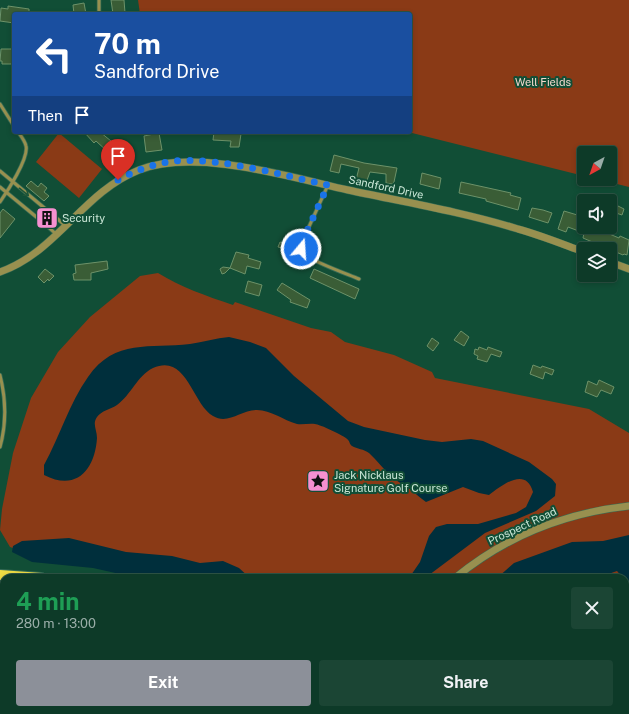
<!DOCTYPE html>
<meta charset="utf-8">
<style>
body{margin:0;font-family:"Public Sans",sans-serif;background:#1b4534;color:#f1f3f6;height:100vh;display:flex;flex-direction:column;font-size:15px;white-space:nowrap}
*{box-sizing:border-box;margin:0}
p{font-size:13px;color:#9aada8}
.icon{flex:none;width:22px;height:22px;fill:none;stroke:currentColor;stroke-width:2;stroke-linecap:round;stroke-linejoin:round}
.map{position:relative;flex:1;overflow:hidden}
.side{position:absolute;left:0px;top:574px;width:629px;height:140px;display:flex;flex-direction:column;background:#0d3a28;border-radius:12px 12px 0 0;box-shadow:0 2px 6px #0003,0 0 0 1px #2d5445}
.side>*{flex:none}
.top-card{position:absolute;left:12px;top:12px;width:400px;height:122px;border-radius:4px;box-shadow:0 2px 6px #0003,0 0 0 1px #2d5445;background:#1a4fa0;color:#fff;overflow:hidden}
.needle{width:26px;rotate:220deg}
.buttons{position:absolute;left:577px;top:146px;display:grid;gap:8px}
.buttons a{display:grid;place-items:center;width:40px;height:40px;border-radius:4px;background:#0d3a28;box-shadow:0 2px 6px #0003,0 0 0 1px #2d5445;font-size:20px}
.pin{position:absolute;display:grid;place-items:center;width:34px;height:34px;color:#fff;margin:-41px -17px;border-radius:50% 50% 50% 0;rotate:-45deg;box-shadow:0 0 4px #0007}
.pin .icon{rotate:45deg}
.me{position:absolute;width:44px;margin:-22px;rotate:18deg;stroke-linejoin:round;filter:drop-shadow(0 0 3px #0008)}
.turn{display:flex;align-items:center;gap:14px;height:84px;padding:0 16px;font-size:18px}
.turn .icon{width:52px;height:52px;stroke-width:2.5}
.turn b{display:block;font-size:28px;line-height:34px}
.then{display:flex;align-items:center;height:38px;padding:0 16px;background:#0003;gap:8px;font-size:15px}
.round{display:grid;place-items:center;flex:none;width:42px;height:42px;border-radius:4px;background:#1b4534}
.summary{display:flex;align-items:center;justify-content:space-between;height:68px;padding:0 16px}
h1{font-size:24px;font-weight:700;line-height:30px;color:#1e9e55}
.action{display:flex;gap:8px;margin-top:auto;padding:8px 16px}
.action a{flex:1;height:46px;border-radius:4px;background:#8c9099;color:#fff;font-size:16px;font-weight:700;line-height:46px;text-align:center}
.action a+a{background:#1b4534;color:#f1f3f6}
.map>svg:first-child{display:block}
.green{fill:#8a3a16}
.water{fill:#002f3c}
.building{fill:#3a5d36;stroke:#6d9269}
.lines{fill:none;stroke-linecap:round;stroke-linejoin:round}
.service-casing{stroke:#366c56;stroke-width:4.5}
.tertiary-casing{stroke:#366c56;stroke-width:8}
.primary-casing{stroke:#366c56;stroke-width:12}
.service{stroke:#98904f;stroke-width:3}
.tertiary{stroke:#98904f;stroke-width:7}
.primary{stroke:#eedc44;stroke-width:10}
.oneway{stroke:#1e5538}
.route{stroke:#1a73e8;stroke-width:7;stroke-dasharray:0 12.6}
.labels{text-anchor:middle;stroke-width:4;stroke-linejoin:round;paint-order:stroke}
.park-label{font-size:11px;fill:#f4d9cf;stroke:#114e36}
.street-label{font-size:11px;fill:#c8e5d5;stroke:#114e36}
.poi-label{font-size:11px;fill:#c8e5d5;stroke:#114e36;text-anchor:start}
</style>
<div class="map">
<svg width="629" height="714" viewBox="0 0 629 714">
<rect width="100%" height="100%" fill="#114e36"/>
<!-- green -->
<path class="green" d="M138,0h491v187l-32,-8h13v-26h-26v23l-176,-44h2v-118h-270z
M59,133l43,36 -23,29 -43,-36z
M158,273c23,14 48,23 75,32l2,-3 76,26 20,4 14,10 49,13 38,17 3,6 154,31 40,24v281h-215l-3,-4h214v-132h-417l-180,-25 -18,-6 -10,-17 2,-21 11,-56 18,-55 27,-46 32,-35 50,-41z
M285,710h41l5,4h-47z"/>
<!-- water -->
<path class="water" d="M229,337l21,5 16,6 28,28 54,45 16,6 61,13 17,2 29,-3 12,2 46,21 23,17 4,5 -1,12 -19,15 -51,22 -60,45h-16l11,-16 9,-26 7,-9 11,-3h31l38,-11 10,-6 7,-15c-7,-26 -31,-7 -44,3l-10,-2 -16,-6 -37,15c-6,-4 -11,-9 -16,-13 -6,-5 -15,-8 -20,-14 -8,-7 -13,-15 -21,-22 -5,-4 -12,-4 -17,-7 -3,-2 -2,-5 -5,-7 -2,-3 -28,-15 -32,-15 -6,-1 -12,1 -18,0 -14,-4 -26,-14 -40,-14 -16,0 -29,15 -44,6 -21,-12 -26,-63 -60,-48 -16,8 -22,27 -36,37 -6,4 -16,6 -20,12 -5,7 0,13 0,21 -2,31 -20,54 -53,37v-10c16,-29 25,-61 44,-88 27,-39 62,-28 102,-33 13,-2 26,-6 39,-7z
M629,535v52l-4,-9h-2l-6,-7 -20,7h-37l-13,-3 -5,3h-45l17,-15 58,-21 31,-1z
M69,538l57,14 46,4 28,7 23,-2 16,7 11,10h-112l-45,-10 -61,-6 -20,-10 1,-6 9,-5z
M0,702l4,1v7h35l20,4h-59z
M390,710h41l5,4h-41z"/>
<!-- building -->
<path class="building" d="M111,0h13l1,13 -12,1z
M84,3l2,11h-12l-1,-9z
M8,6l21,3v5h-15v9l-14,-2 1,-13 7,1z
M1,49h13l-1,15h-11v-3h-2z
M84,132h16l28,23 -7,9 -25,-23 -2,2z
M214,132h19l-1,1 9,1 -2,13h-9l1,-6 -18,-1z
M159,133l3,17 -16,2 -2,-16z
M334,155l30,8 33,5 -3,14 -2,2 -6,-1v-9l-16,-2 -4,11 -10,-3 3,-12 -18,-4 -2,9 -9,-2z
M422,173l19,5 -2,11 -19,-5z
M31,181l7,6 3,-4 6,5 -3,4 5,4 -5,5 -18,-15z
M461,182l50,11 -1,2 11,3 -3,12 -32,-9v-2l-27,-6z
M614,204l10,5 -2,6 -6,-2 -2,6 -4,-2v-8h2z
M532,208l11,2 9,3 -4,10 -19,-6z
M3,209l12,10 -15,19v-25z
M564,211l20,6v10h12l-1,1 24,10 1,-2 9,4 -2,15 -3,-1 -1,1 -40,-17 1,-5 -16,-6 -2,5 -8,-3z
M51,212l1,2v5l-3,4 -4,-1 -2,2 -2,-1 1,-5 4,-5z
M280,242l10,3 -1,5 -11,-3z
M236,252l13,3 -1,3 13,4 -2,7 -12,-3 -2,8 -15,-6 -5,5 -3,1 -2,-5 3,-2 7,1z
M107,261l1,8 -17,4v7h-17l-1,-6 3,-1 -1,-8z
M45,269l9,7 -5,5 -1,-2 -4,4 -6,-6z
M314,269l45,20 -4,10 -45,-21z
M248,281l14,4 -3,11 -14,-4z
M282,283l28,17 -3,8 -17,-6 1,-2 -14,-10z
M461,331l8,6 -5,9 -10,-6z
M432,338l7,5 -6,8 -6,-5z
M479,347l8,3 1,-3 14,5 -2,5 -9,-3 -4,8 -10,-3 1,-3 -4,-2 1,-5 3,1z
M533,365l8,3 1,-2 12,4 -2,5 -7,-3 -2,7 -13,-5z
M599,380l15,7 -3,7 -10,-4 -4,7 -12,-5 3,-11 9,4z"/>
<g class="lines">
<!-- service casing -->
<g class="service-casing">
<path id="service" d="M99,14v-14
M0,104l14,22
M0,171l48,40
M328,185l-26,57c-1,4 -1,8 2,12 9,8 43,20 55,25
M0,187l40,33
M0,202c7,-10 29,-44 26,-56 -1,-5 -5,-10 -8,-14
M54,216l12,10
M46,225l10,9
M0,375c6,24 7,47 0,72
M2,628l2,-21
M314,714l2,-4"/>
</g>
<!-- tertiary casing -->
<g class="tertiary-casing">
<path id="tertiary" d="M610,262l19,7
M0,272c57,-20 83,-80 139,-102 56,-22 151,7 209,20 56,12 115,22 170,39 22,6 44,15 66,23
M455,578c51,-42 109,-65 174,-72"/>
</g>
<!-- primary casing -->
<g class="primary-casing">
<path id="primary" d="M0,575l41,3
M0,588l4,1
M335,710l5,4
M361,710l4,4"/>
</g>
<!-- service -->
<use href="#service" class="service"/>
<!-- tertiary -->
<use href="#tertiary" class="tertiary"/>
<!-- primary -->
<use href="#primary" class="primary"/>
</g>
<!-- one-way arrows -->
<defs><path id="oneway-shaft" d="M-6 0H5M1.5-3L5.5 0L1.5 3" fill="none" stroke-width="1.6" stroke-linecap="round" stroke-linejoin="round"/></defs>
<use class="oneway" href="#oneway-shaft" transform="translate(24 192) rotate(39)"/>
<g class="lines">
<!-- route -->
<path class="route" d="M118,180c19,-10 37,-17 58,-19 43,-4 109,15 152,24l-26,57 -1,7"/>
</g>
<!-- icons -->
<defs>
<g id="building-square" transform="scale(1.15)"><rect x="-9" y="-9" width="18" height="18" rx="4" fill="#f690d1" stroke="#114e36"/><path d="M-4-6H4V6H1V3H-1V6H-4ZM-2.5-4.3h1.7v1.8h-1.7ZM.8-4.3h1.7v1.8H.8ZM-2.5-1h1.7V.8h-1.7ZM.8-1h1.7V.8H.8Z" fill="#111"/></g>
<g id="sight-square" transform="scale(1.15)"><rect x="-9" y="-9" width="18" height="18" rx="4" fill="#f690d1" stroke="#114e36"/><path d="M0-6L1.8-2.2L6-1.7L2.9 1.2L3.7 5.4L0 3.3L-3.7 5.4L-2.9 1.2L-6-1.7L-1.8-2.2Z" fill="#111"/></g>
</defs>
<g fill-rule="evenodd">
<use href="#building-square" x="47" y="218"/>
<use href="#sight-square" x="318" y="481"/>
</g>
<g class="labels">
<!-- park labels -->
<g class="park-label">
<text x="543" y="86">Well Fields</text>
</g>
<!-- street labels -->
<g class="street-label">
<text transform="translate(386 187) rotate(12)" y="4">Sandford Drive</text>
<text transform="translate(522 526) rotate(-25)" y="4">Prospect Road</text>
</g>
<!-- poi labels -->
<g class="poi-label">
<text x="62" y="222">Security</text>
<text x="334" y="479">Jack Nicklaus<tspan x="334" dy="13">Signature Golf Course</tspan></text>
</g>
</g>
</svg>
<div class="buttons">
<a><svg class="needle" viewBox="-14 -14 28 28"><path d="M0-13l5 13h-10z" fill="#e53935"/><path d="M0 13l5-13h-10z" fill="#9aada8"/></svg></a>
<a><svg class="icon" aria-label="sound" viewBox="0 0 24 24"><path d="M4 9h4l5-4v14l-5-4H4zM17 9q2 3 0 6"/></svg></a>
<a><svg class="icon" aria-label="layers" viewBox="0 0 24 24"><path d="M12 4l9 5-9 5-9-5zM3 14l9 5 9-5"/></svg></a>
</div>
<div class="pin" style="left:118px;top:180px;background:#d93025"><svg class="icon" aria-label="arrive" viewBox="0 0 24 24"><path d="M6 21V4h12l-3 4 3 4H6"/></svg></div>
<svg class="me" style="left:301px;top:249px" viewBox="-20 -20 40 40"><circle r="17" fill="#1a73e8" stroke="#fff" stroke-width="3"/><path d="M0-11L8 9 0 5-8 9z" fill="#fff"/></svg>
<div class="top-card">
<div class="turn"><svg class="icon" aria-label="left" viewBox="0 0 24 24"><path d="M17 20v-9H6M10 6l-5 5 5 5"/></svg><div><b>70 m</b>Sandford Drive</div></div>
<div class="then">Then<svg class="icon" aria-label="arrive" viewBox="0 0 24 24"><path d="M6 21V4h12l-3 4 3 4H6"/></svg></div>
</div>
<section class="side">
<div class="summary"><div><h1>4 min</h1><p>280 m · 13:00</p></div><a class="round"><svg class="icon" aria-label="close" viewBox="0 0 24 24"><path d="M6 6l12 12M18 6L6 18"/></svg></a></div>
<div class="action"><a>Exit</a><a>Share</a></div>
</section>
</div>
